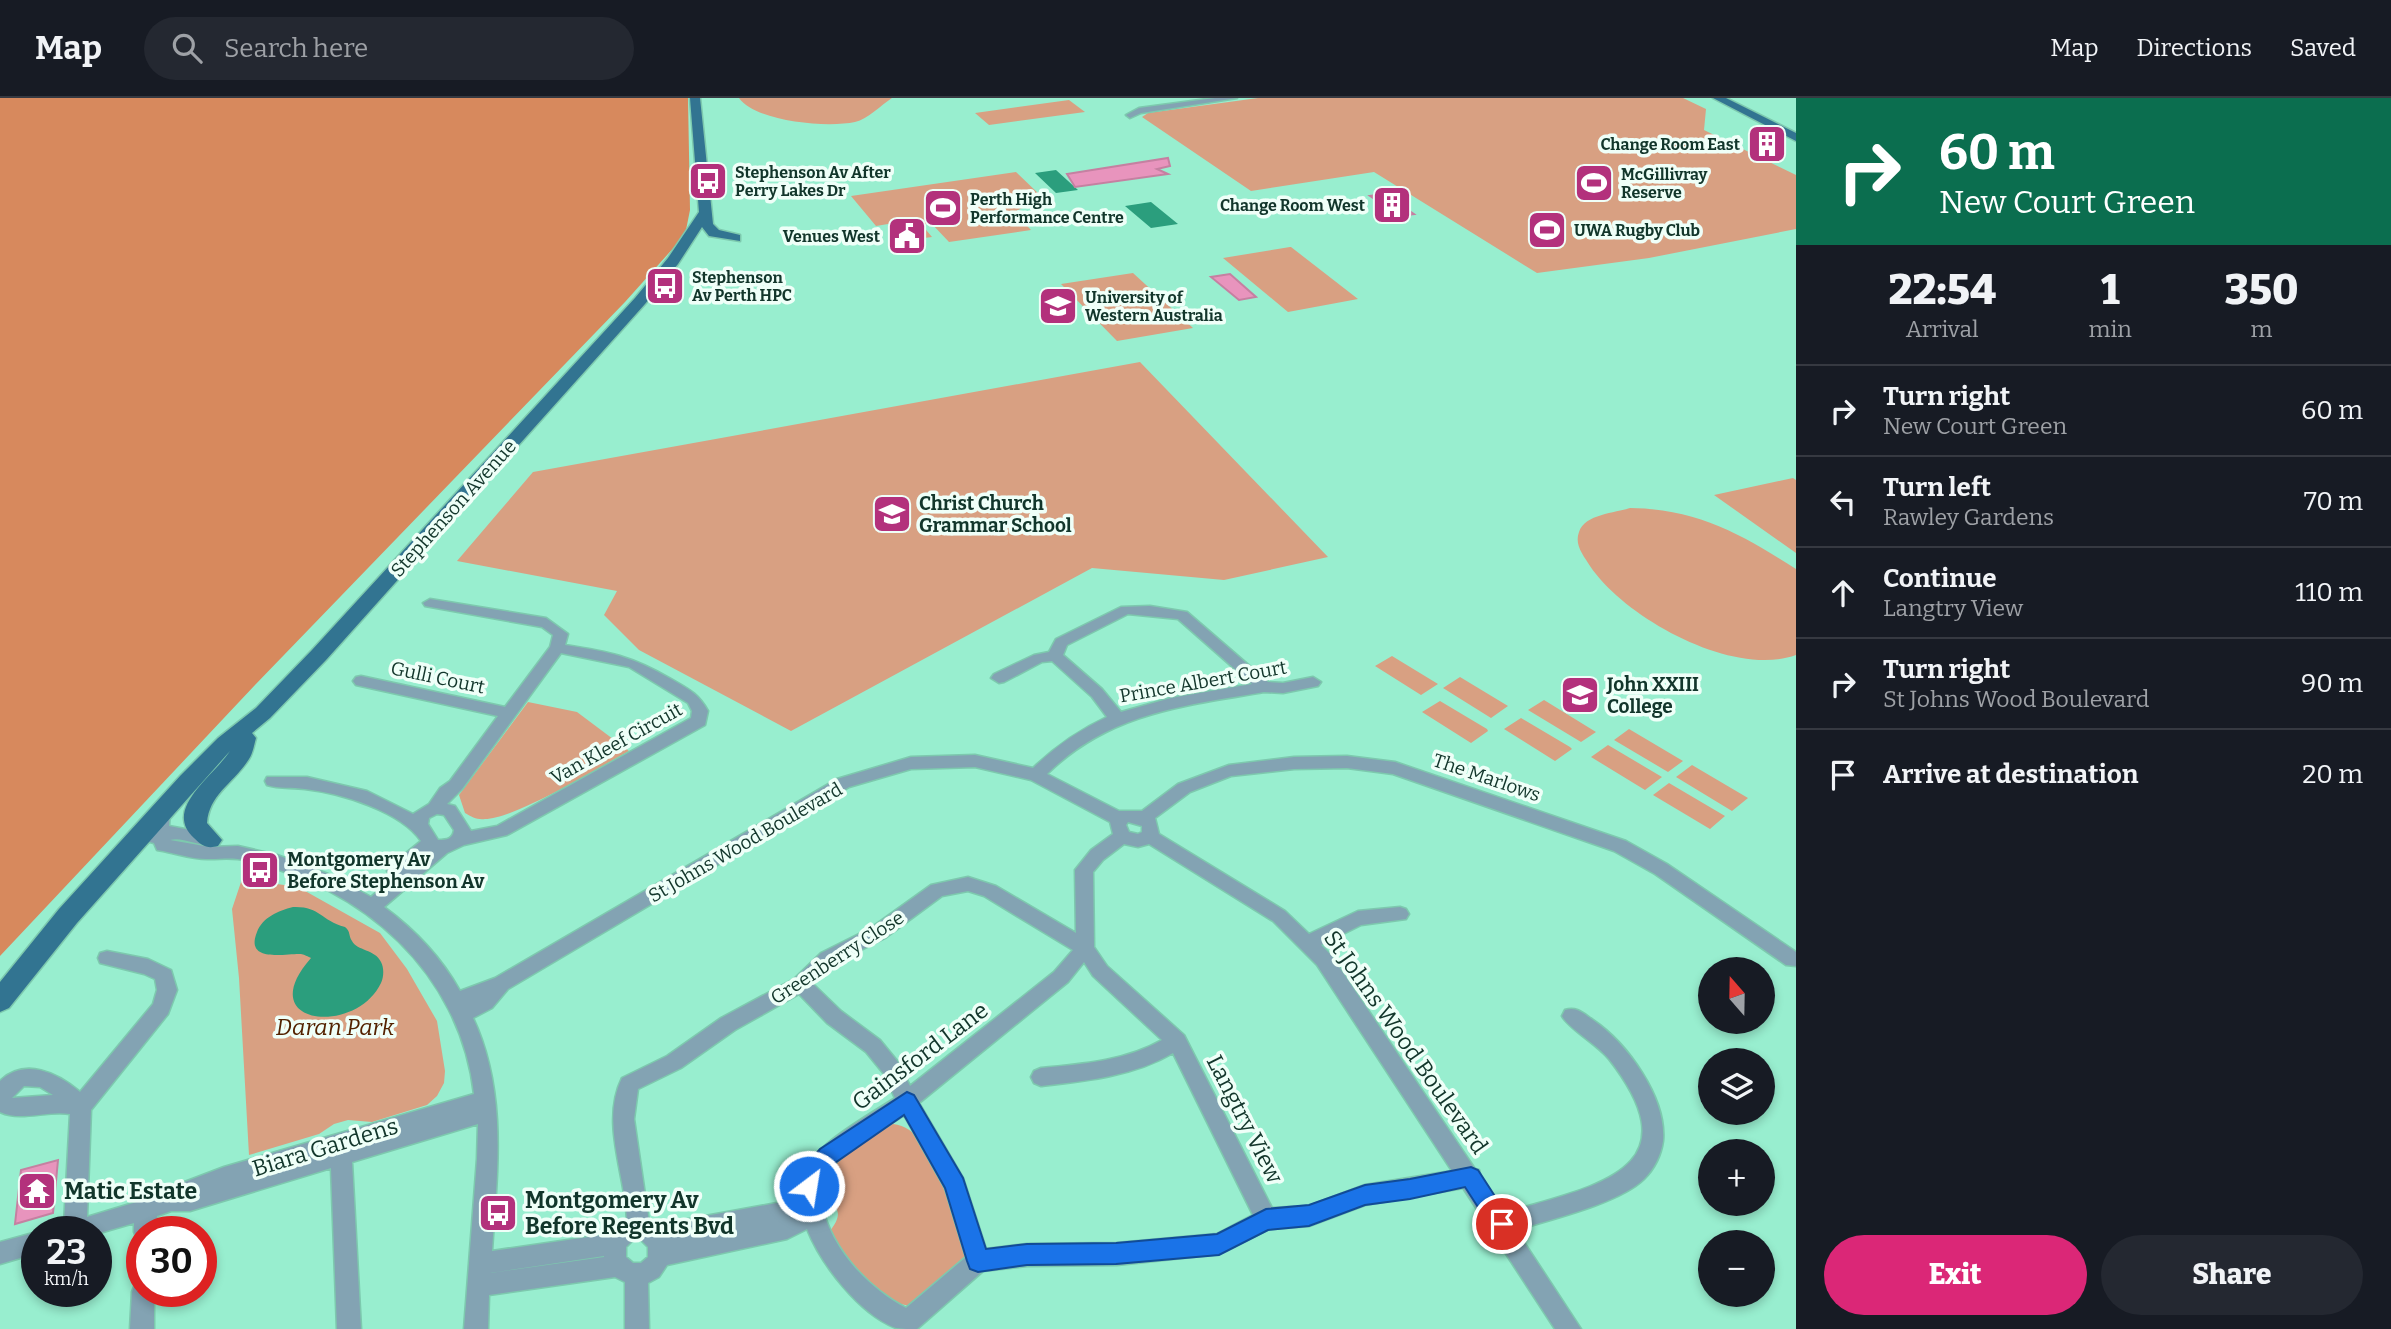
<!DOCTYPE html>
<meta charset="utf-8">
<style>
body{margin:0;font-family:Bitter,serif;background:#242831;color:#f1f3f6;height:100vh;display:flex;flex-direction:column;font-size:26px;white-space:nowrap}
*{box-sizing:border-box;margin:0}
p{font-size:23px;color:#9ea1a6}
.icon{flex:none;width:38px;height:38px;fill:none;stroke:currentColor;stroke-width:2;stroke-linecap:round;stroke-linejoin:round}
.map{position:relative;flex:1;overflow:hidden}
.side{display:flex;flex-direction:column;background:#171b24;width:595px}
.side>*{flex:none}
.banner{background:#0b6e4f;color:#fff;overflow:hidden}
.needle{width:46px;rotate:340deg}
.fabs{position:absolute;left:1698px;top:859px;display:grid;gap:14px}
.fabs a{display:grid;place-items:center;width:77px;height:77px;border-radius:50%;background:#171b24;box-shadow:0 4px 10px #0003;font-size:35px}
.speed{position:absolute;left:21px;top:1118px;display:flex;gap:14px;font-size:35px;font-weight:700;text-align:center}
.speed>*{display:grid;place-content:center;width:91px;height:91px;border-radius:50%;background:#171b24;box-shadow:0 4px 10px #0003;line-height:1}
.speed small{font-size:18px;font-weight:400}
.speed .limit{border:10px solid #d22;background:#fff;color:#111}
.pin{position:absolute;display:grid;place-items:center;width:60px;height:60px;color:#fff;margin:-30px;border:4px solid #fff;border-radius:50%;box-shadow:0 2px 7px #0007}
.me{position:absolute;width:77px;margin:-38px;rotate:31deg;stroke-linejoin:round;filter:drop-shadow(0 0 5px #0008)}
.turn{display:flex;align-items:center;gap:24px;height:147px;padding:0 28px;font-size:32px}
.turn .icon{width:91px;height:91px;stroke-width:2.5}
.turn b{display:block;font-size:49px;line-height:60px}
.eta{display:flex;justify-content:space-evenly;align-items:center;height:119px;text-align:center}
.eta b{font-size:42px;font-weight:800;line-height:49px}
.button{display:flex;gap:14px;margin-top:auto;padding:14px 28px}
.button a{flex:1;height:80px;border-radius:42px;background:#db2777;color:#fff;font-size:28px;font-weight:800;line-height:80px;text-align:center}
.button a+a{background:#242831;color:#f1f3f6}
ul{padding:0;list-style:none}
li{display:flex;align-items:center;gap:21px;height:91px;padding:0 28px;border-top:2px solid #363941}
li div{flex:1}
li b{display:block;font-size:26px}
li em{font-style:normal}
header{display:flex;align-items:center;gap:42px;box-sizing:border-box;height:98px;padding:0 35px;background:#171b24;border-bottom:2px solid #363941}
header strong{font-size:33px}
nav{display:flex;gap:38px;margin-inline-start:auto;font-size:24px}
.search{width:490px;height:63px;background:#242831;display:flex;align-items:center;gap:18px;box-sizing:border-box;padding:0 24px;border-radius:38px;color:#9ea1a6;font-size:26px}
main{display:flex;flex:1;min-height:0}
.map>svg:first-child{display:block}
.green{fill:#d8a082}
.forest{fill:#d7895d}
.water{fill:#2b9e7d}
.building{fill:#e894bd;stroke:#c580a1;stroke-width:2}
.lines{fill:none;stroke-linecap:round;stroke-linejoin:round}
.minor-casing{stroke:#7dc9ae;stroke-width:3}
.major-casing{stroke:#7dc9ae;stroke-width:3}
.minor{fill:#83a3b3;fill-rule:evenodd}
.major{fill:#327491;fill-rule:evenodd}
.route{fill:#1a73e8;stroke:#114b97;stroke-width:2}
.labels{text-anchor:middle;stroke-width:7;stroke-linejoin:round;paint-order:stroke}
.far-poi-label{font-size:16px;font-weight:bold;fill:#12362b;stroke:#effff8;text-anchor:start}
.poi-label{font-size:19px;font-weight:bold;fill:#12362b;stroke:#effff8;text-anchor:start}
.street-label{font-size:19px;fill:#12362b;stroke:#effff8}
.near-park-label{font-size:23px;font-style:italic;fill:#532200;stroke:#effff8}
.near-street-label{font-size:23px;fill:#12362b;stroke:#effff8}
.near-poi-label{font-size:23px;font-weight:bold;fill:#12362b;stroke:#effff8;text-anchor:start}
</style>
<header>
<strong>Map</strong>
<div class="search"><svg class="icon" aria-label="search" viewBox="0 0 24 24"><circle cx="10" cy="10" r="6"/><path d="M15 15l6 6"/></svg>Search here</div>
<nav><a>Map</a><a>Directions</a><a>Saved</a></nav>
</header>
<main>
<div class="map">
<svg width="1796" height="1231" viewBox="0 0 1796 1231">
<rect width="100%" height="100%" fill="#98eecf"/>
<!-- green -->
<path class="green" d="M739,0h153c-11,7 -24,21 -37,24 -28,6 -99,0 -116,-24z
M1258,0h425l23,11 -2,21 92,45v54l-147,29 -112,15 -163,-101 -123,19 -109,-74 6,-4z
M1069,2l16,12 -96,13 -14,-12z
M1016,74l24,23 -19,2 6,9 -13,6 17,18 -82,12 -18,-19 -9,2 10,12 -30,4 -8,-8 12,-2 3,-4 -15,-4 -18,3 -25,-30z
M1290,149h1l67,52 -70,13 -65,-54z
M1133,175l60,55 -76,13 -56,-57z
M1140,264l188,195 -104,23 -132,-12 -301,163 -152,-81 -35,-35 13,-24 -160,-30 76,-89z
M1793,380l3,2v73l-82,-58z
M1630,410c68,1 111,26 166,61v86c-63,23 -171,-37 -206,-89 -6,-10 -16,-21 -11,-34 6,-18 36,-19 51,-24z
M1392,558l46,28 -17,11 -46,-29z
M1460,579l48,29 -17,12 -48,-30z
M1544,602l52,32 -15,10 -53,-32z
M1440,603l47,28 1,2 -17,12 -49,-31z
M528,604l49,10 52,39c-31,17 -112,67 -144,68 -8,1 -13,-2 -20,-6l-6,-18z
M1521,620l49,29 2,2 -17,12 -51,-32z
M1629,631l54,32 -15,11 -54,-32z
M1608,647l54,32 -17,13 -54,-33z
M1692,667l56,33 -16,13 -56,-34z
M1669,685l56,33 -15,13 -57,-34z
M242,781l56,8 82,46 27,36 30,52 8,50 -1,12 -7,13 -10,9 -55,17 -24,-2 -14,4 -15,10 -70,21 -10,-177 -7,-69z
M885,1026c51,-5 71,93 81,131l-1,5 -48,43 -8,3 -20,-5 -48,-44 -11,-26c19,-24 -1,-27 -11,-44l7,-21z"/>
<!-- forest -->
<path class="forest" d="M0,0h688l2,112 -5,25 -60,67 -370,383 -255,271z"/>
<!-- water -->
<path class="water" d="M1056,72l22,20 -22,3 -21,-20z
M1151,104l27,22 -27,4 -26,-22z
M293,809c27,-1 27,13 52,20 6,5 3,8 7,14 5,10 23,8 29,21 3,6 3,14 0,21 -25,53 -130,43 -70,-25 -2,-1 -8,-4 -10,-4 -14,-1 -57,10 -44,-22 6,-15 21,-21 36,-25z"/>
<!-- building -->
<path class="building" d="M1168,60l2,8 -13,3 11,5 -93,13 -8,-13z
M1385,96l29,20 -14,2 -30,-20z
M1230,176l26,23 -17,3 -28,-23z
M58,1062l-5,53 -38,11 6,-54z"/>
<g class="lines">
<!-- minor casing -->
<g class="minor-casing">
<path id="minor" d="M1215,0h22l-96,15 -11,5 -4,-3 13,-7z
M430,501l116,19 22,16 -3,11c45,7 66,11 106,34 17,10 27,14 37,32l-3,14 -198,110 -43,10 -17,8 -63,54c30,22 57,50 76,84l35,-13 342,-199 74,-22 64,-2 58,13c23,-22 46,-38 74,-51l-15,-20 -40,-36 -10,1 -38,20 -5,1 -8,-5 3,-4 40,-19 15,-3 7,-13 65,-32 29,-1 37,6 81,70 15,1 30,-6 8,5 -3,4 -35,7 -19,-1c-82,14 -155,21 -217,82l72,37h23l36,-27 51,-19 65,-8 53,-1 48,6 231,79 41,23 129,88v14l-10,-1 -131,-91 -41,-23 -221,-77 -46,-6 -53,1 -63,7 -41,16 -35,26 4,16 126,77 24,23 49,-23 42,-4 6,2 3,5 -3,5 -45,6 -40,20 10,10 144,214 4,1 2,8 24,35c86,-27 193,-40 104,-154 -12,-15 -40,-30 -47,-43l3,-6c12,-4 19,4 28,10 34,23 74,78 70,121 -2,14 -9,28 -19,38 -24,24 -95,41 -128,51l65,99h-26l-92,-141 -98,17 -56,21 -40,3 -50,25 -102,11 -90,1 -44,5 -66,58c-6,0 -15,0 -21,-1 -37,-14 -75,-64 -89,-99l-20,10 -120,26 -8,12 -11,6 1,46h-24v-47l-10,-5 -126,18 -1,34h-24l13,-170 1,-35 -126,38 9,167h-24l-6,-161 -141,43h-19l-14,5 -1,16h-14v9l-5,-2 -3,-7v-9l-38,11v-2h-36l4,-8 6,-110c-23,-4 -48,8 -70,-2v-31c25,-24 58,-8 80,11l73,-88 4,-14 -2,-11 -11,-5 -44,-11 -2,-5 2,-5 7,-2 41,8 23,11 6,20 -9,24 -77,96 -4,107 76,-23 19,-11 42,-16 250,-73c-14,-122 -111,-207 -227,-233 -13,-4 -23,-2 -37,-2 -15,1 -32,-5 -47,-8l-6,-1 -3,-7 -8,-2 -3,-4 9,-7 4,-24h12l2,4 -1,16 42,8 6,2 3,4 -3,4c-15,5 -33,-8 -47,-4l40,7 28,-1 39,9 51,19 43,23 23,-20 -7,-6 3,-5 31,-25c-20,-30 -81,-48 -116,-52 -13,-2 -26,0 -38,-4l-2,-4 2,-4h40l60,14 46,23 16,-10 11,-16 10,-7 48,-65 -142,-31 -3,-4 3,-4 5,-1 144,31 45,-60 3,-12 -11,-8 -117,-21 -2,-3zM1128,516l50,5 74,65 -81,14 -50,14 -19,-23 -39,-34 4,-10zM561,555l68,14 59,36 4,8 -1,7 -194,108 -26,5 -16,-25 -8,-2 15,-15zM975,669l56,13 79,42 3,12 -22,16 -16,20 1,63 -80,-47 -28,-9 -37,8 -60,43 -50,25 -27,26 -73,39 -54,38 -45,22c-22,45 4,97 5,144l-10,4 -8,8 -117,17c5,-79 16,-158 -19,-233l19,-10 16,-19 341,-202 62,-18zM437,716l7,1 10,15c-1,9 -7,10 -16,10l-10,-16 1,-6zM1128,724l14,4v6l-4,2 -9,-2 -3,-7zM1124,746l14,3 11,-3 124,77 44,44 135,206 -87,14 -56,21 -37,2 -88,-173 -77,-69 -13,-19 -1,-75 10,-12zM968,793l16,5 89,54 -19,22 -144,114 -12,-24 -18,-22 -39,-29 -28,-27 22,-21 50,-25 57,-42zM1084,864l9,14 69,64c-37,21 -80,24 -121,28l-7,3 -3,6 3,6 7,3c45,-5 93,-10 132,-33l80,162 -36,19 -100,9 -90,1 -41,5 -23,-71 -44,-75 149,-121zM799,896l28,29 39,29 18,22 11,24c-27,18 -93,52 -97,88 0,5 1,12 2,17l-18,-1 -126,23 -7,-3 -15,-103 4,-30 43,-21 54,-38zM24,988l16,1 13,8 -41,3zM904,1017l41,73 21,69 -60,51c-40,-21 -80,-64 -85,-111 -1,-5 -2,-10 0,-15 11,-26 60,-51 83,-67zM633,1142h8l7,7v10l-7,6h-8l-7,-6v-10zM604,1158v1l-114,16z
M37,1134v21l-37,11v-22z
M142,1183v11h12v37h-24l2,-37 3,-8z"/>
</g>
<!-- major casing -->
<g class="major-casing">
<path id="major" d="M690,0h10l13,126 6,6 21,5v6l-31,-5 -7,-9 -24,37 -33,40 -319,356 -56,58 -18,15 4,5c-2,7 -3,15 -7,21 -15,24 -40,35 -42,64l15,17 -4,6c-11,3 -16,0 -24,-8 -32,-29 21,-63 36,-87l-153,172 -68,85 -9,4v-30l59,-73 122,-134 37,-37 38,-30 56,-58 323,-352 33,-40 31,-46z
M1713,0h13l70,35v8z"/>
</g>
<!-- minor -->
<use href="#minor" class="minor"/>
<!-- major -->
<use href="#major" class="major"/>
</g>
<!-- route -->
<path class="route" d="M907,994l7,3 49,83 23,71 41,-5 89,-1 101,-9 49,-25 43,-4 56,-20 45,-6 61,-12 7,3 35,54 -3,8 -8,3 -8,-3 -29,-45 -55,12 -45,6 -56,21 -41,4 -49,25 -103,9 -89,1 -49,7 -8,-3 -3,-8 -22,-73 -41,-73 -69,48 -12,13 -6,17 -8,3 -7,-3 -4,-7 9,-22 13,-15z"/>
<!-- icons -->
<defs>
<g id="building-square" transform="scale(2.0125)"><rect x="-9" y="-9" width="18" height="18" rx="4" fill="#b3317c" stroke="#effff8"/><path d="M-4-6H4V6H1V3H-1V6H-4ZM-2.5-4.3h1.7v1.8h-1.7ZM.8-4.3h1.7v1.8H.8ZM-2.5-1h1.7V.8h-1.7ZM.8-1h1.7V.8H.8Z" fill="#fff"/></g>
<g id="bus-square" transform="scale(2.0125)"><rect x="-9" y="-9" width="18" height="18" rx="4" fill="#b3317c" stroke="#effff8"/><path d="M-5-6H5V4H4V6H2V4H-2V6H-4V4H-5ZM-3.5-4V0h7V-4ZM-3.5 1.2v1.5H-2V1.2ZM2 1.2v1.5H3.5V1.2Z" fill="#fff"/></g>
<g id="stadium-square" transform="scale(2.0125)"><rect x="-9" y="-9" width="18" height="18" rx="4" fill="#b3317c" stroke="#effff8"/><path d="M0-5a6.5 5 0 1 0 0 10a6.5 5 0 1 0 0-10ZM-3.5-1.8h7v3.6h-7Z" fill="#fff"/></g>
<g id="civic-square" transform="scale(2.0125)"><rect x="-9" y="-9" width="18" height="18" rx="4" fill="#b3317c" stroke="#effff8"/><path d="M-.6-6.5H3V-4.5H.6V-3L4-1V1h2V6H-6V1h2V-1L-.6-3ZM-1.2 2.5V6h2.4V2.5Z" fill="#fff"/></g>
<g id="university-square" transform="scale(2.0125)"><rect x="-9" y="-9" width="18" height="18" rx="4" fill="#b3317c" stroke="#effff8"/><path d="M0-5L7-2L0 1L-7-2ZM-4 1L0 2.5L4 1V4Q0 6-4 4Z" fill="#fff"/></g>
<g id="school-square" transform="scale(2.0125)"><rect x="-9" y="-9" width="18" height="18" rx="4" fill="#b3317c" stroke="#effff8"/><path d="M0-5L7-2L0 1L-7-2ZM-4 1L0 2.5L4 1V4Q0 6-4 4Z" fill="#fff"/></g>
<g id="temple-square" transform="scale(2.0125)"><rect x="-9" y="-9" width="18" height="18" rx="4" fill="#b3317c" stroke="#effff8"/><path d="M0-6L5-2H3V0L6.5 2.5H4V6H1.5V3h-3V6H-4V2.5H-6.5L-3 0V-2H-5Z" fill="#fff"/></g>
</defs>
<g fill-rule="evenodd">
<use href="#building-square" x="1767" y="46"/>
<use href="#bus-square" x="708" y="83"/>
<use href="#stadium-square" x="1594" y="85"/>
<use href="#building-square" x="1392" y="107"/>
<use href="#stadium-square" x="943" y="110"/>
<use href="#stadium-square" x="1547" y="132"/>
<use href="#civic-square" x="907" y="138"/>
<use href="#bus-square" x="665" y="188"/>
<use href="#university-square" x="1058" y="208"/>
<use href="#school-square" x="892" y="416"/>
<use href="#school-square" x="1580" y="597"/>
<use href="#bus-square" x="260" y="772"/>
<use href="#temple-square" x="37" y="1093"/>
<use href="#bus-square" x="498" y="1115"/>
</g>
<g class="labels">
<!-- far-poi labels -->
<g class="far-poi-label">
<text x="1740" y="52" text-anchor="end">Change Room East</text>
<text x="735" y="80">Stephenson Av After<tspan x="735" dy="18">Perry Lakes Dr</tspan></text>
<text x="1621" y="82">McGillivray<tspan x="1621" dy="18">Reserve</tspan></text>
<text x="970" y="107">Perth High<tspan x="970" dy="18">Performance Centre</tspan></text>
<text x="1365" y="113" text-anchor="end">Change Room West</text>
<text x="1574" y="138">UWA Rugby Club</text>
<text x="880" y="144" text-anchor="end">Venues West</text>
<text x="692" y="185">Stephenson<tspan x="692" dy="18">Av Perth HPC</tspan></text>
<text x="1085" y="205">University of<tspan x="1085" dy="18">Western Australia</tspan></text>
</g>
<!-- poi labels -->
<g class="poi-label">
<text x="919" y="412">Christ Church<tspan x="919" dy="22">Grammar School</tspan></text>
<text x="1607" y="593">John XXIII<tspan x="1607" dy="22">College</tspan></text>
<text x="287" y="768">Montgomery Av<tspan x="287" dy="22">Before Stephenson Av</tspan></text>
</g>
<!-- street labels -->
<g class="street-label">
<text transform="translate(453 410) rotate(-48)" y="7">Stephenson Avenue</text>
<text transform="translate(438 579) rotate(12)" y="7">Gulli Court</text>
<text transform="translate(1203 583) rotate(-10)" y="7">Prince Albert Court</text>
<text transform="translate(616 645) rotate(-29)" y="7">Van Kleef Circuit</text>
<text transform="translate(1487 679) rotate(19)" y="7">The Marlows</text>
<text transform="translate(745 744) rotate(-30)" y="7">St Johns Wood Boulevard</text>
<text transform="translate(837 859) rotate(-33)" y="7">Greenberry Close</text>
</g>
<!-- near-park labels -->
<g class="near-park-label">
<text x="335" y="937">Daran Park</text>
</g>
<!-- near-street labels -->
<g class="near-street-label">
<text transform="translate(1406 944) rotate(55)" y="8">St Johns Wood Boulevard</text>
<text transform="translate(920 958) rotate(-37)" y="8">Gainsford Lane</text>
<text transform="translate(1245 1021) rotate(63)" y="8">Langtry View</text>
<text transform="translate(325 1049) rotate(-17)" y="8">Biara Gardens</text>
</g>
<!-- near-poi labels -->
<g class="near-poi-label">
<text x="64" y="1101">Matic Estate</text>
<text x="525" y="1110">Montgomery Av<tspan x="525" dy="26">Before Regents Bvd</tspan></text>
</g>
</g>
</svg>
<div class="fabs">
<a><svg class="needle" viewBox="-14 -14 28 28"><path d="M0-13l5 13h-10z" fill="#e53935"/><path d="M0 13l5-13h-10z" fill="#9ea1a6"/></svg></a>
<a><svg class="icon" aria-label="layers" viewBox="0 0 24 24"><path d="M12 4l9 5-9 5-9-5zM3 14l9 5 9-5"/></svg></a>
<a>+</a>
<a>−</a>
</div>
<div class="speed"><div>23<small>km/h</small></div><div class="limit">30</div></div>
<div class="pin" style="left:1502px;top:1126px;background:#d93025"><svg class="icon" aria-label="arrive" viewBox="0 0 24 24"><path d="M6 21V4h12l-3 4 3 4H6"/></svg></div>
<svg class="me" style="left:809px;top:1088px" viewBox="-20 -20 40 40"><circle r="17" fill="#1a73e8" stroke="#fff" stroke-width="3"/><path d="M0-11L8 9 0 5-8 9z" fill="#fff"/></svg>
</div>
<section class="side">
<div class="banner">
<div class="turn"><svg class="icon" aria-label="right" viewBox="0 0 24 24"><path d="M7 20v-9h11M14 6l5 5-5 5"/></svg><div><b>60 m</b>New Court Green</div></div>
</div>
<div class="eta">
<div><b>22:54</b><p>Arrival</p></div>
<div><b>1</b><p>min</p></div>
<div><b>350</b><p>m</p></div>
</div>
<ul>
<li><svg class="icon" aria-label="right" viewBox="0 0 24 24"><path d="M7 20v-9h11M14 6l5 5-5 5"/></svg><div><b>Turn right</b><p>New Court Green</p></div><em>60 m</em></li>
<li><svg class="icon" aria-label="left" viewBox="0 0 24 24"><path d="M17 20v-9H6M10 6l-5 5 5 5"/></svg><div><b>Turn left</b><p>Rawley Gardens</p></div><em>70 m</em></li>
<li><svg class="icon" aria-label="ahead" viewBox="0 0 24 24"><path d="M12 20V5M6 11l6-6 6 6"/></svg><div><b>Continue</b><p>Langtry View</p></div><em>110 m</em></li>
<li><svg class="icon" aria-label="right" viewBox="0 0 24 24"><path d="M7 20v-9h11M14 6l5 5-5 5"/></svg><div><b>Turn right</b><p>St Johns Wood Boulevard</p></div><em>90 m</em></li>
<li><svg class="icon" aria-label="arrive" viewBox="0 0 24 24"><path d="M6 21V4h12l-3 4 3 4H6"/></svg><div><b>Arrive at destination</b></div><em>20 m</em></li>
</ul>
<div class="button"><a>Exit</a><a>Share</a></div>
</section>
</main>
